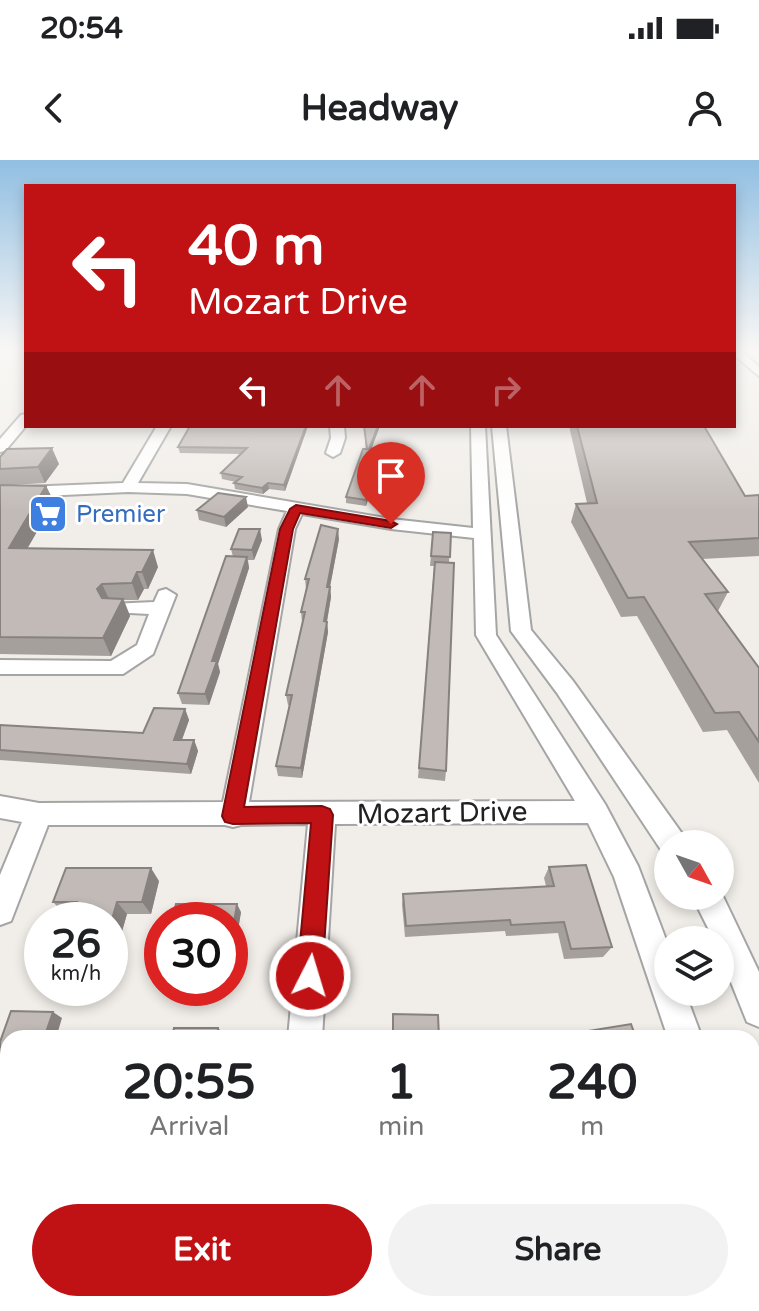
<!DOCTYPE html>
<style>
body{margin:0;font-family:"Varela Round",sans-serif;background:#f2f2f2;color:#202124;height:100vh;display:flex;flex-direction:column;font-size:30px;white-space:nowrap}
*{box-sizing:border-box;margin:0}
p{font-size:26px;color:#757577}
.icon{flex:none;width:44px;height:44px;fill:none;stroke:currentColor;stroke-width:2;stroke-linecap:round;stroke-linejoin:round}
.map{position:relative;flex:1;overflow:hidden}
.sheet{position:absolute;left:0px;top:870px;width:760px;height:282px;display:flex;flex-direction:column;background:#fff;border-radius:24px 24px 0 0;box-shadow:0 4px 12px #0003}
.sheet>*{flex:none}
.hud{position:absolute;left:24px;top:24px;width:712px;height:244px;border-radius:0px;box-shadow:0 4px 12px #0003;background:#c01214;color:#fff;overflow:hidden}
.needle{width:52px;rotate:130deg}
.fabs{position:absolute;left:654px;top:670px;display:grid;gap:16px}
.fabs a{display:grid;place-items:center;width:80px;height:80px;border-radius:50%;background:#fff;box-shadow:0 4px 12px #0003;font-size:40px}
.speed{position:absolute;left:24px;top:742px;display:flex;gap:16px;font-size:40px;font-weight:700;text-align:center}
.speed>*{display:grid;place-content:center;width:104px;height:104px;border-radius:50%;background:#fff;box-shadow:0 4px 12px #0003;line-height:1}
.speed small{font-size:20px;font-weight:400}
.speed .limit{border:12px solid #d22;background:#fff;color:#111}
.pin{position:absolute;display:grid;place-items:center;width:68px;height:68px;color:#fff;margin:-82px -34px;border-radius:50% 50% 50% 0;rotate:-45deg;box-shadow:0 0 8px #0007}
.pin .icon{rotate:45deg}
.me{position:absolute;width:88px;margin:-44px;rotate:5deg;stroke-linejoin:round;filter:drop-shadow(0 0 6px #0008)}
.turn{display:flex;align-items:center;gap:28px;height:168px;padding:0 32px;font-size:36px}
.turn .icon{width:104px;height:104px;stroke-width:2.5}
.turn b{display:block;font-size:56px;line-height:68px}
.lanes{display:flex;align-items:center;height:76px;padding:0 32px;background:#0003;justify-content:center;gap:40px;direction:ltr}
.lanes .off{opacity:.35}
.eta{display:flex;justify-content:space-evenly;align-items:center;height:136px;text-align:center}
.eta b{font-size:48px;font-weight:700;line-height:56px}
.primary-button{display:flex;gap:16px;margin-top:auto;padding:16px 32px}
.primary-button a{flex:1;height:92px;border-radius:48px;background:#c01214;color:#fff;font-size:32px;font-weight:700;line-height:92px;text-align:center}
.primary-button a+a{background:#f2f2f2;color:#202124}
.status{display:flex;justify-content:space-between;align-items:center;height:56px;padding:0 40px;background:#fff;direction:ltr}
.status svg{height:22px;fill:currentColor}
header{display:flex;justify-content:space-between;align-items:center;height:104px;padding:0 32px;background:#fff;font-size:36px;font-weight:700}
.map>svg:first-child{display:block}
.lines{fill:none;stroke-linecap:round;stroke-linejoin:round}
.minor-casing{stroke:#a5a5a5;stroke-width:4}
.minor{fill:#fff;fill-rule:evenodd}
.wall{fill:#a6a09d}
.shaded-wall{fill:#87827f}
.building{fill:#c1bab6;stroke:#87827f;stroke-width:2}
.route{fill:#c01214;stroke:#7d0c0d;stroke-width:2}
.labels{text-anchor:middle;stroke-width:6;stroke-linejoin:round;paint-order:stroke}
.far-shop-label{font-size:24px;fill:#366cbe;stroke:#fff;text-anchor:start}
.street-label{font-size:28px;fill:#212121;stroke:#fff}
</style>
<div class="status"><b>20:54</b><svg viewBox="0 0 49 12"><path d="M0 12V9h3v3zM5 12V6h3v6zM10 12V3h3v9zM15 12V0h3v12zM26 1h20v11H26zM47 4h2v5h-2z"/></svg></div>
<header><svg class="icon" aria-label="back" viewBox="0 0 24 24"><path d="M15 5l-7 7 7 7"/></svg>Headway<svg class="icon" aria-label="person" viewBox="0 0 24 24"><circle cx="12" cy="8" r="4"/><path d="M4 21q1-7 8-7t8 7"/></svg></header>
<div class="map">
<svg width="759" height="1151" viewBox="0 0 759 1151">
<rect width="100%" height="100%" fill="#f1eee9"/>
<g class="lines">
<!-- minor casing -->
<g class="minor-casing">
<path id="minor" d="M734,191h8l17,16v9l-25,-21z
M26,254v12l-21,25 -5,1v-13l21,-24z
M157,266h14l-33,57 49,1 204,35 82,9 -2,-102h14l11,209 109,169 33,62 30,79v47h17l17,46h-34l-54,-161 -26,-54 -253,1 -13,214h-34l20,-214 -67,1 -8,2 -8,-2h-177l-37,96 -11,4v-50l22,-53 -22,-4v-22l39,7 184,-1 56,-273 8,-18 -100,-17 -59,-2 -128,6v-10l123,-5zM302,354l89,15 83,9 2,97 99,166 -326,1 46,-273z
M330,266h14l1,12 -5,15 -7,4 -7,-4 5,-15z
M492,266h14l25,204 42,51 110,154 4,9h-19v10l-5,-1 -106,-160 -46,-62z
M166,429l10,6 -23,59 -30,20h-123v-14l111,1 26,-16 12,-31 -39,-2 -3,-4 3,-4 44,-2 5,-11z
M720,730l39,82v55l-12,-5 -27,-67v-15h-6l-22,-44h28z
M752,1047l7,3v57l-7,-3z"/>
</g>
<!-- minor -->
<use href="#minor" class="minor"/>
</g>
<!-- wall -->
<path class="wall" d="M308,266l-23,65 -16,-2 -6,5 -28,-5 -1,-6 2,-1 -14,-3 -1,-6 20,-19 -61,-1 -2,-6z
M364,266h16l-9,24 11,6 -16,50 -20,-3v-6l20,-48z
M569,266h135l41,70 14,-1v61l-57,3 26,33 -10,19 41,57v115l-32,-53 -24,2 -66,-116 -16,1 -50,-95 5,-18 11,-1z
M0,297l59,7 -14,19 -33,2 34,1 8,16 -27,46 131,19 -10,22h-4l-6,11h-14l6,16 -19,40 -111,-2z
M248,347l-22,20 -27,-7 -2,-10z
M433,372l18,1 -2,29 -3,209 -1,10 -27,-3 16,-212h-4z
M339,379l-9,48 1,10 -4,25 1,10 -26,146 -24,-2 -2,-10 13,-61h-1l-2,-10 16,-73 -1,-10 5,-23 -1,-10z
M262,380l-8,20h-6l1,8 -31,96 2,8 -11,33 -27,-1 -4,-11 55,-136 -2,-8z
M185,549l4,11 -7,20h12l4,11 -7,23 -191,-14v-35l143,8z
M549,707l63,80 -9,10 -39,2 -6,-26 -52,3 -1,-5 -100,6 -3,-32 1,-11 143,-8 -2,-8z
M159,721l-8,33h-24l-15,52h-2v-46l-45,-6 -12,-12z
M241,752l-6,36h-5v-28z
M588,871l48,7h-54v-2z
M662,1144h65l2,7h-65z"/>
<!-- shaded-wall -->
<path class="shaded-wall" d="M306,266h2l-23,65 -1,-6z
M378,266h2l-11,29v-6z
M52,288l7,16 -14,19 -7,-16z
M382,290v6l-16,50v-6z
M268,323l1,6 -6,5 -1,-6z
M46,326l8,16 -36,63 -9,-17z
M246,337l2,10 -22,20 -2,-10z
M260,369l2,11 -8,20 -2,-10z
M338,369l1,10 -11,58 -1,-10z
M153,390l5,17 -10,22 -6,-17z
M247,397l2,11 -31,96 2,8 -11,33 -4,-11 7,-33z
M137,412l7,17 -6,11 -6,-17z
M102,424l8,17 -5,5 -8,-17z
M330,427l1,10 -6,35 -1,-11z
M123,439l7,17 -19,40 -8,-18z
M327,462l1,10 -26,146 -1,-10z
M185,549l4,11 -11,30 -4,-10z
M194,580l4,11 -7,23 -4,-10z
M151,708l8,13 -8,33 -9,-12z
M117,742l10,12 -15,52 -2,-2v-38z
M237,744l4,8 -6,36 -4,-7z
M53,852l9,6 -6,20h-12z
M218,868l5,5 -1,5h-5z
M8,988v40l-8,25v-41z"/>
<!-- building -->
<path class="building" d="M190,266h116l-22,59 -16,-2 -6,5 -28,-5 8,-6 -21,-4 26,-25 -69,-1z
M364,266h14l-9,23 13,1 -16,50 -20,-3 17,-48h4z
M577,266h127l41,70 14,-1v43l-70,4 39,50 -23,2 54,74v74l-20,-30 -24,1 -71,-116 -16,1 -52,-94 21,-1z
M52,288l-14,19 -38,2v-12l7,-8z
M0,325l46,1 -37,62 144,2 -11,22h-5l-5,11 -30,1 -5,5 5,9 21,1 -20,39 -103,-1z
M218,333l28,4 -22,20 -27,-7z
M321,365l17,4 -11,58h3l-6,34 3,1 -26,146 -25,-2 16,-71h-6l19,-83h-4l8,-33h-4z
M239,369h21l-8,21 -21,-1z
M433,372l18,1 -1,24 -19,-1z
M226,396l21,1 -35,104h5l-12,33 -27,-1z
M435,402l19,1 -8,208 -27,-3z
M154,548l31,1 -11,31h20l-7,24 -187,-14v-25l143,8z
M586,705l26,82 -41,2 -7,-27 -53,3 -1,-5 -104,6 -3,-32 151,-8 -5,-19z
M66,708h85l-9,34h-25l-7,24v-6h-39l6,-18h-24z
M176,744h61l-6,37h-1v-21h-58z
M11,851l42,1 -9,26h-36v110l-8,24v-130z
M393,854l45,1 1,23h-46z
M631,864l5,14h-46l-2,-7z
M174,868h44l-1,10h-45z
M672,1144h55l2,7h-55z"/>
<!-- sky -->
<linearGradient id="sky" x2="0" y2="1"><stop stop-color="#91bfe2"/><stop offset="0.54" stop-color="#f9f7f5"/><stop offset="1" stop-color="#f9f7f5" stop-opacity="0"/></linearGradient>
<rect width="759" height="352" fill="url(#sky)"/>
<!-- route -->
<path class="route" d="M296,345l95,16 6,3 -6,4 -91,-15 -7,16 -49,278 78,-1 8,3 3,6 -11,161 -4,9 -8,3 -9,-3 -4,-9 14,-153 -78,1 -8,-2 -3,-6 58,-287 10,-20z"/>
<!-- icons -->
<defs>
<g id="supermarket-square" transform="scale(2)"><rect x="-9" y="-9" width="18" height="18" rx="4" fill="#3f7fe0" stroke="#fff"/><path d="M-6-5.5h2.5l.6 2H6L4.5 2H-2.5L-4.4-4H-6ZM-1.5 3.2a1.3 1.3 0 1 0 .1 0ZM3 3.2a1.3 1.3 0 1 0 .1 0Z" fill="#fff"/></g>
</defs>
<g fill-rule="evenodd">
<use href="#supermarket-square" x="48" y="354"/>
</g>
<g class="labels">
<!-- far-shop labels -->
<g class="far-shop-label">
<text x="76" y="362">Premier</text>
</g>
<!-- street labels -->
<g class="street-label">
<text transform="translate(442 652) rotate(-1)" y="10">Mozart Drive</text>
</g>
</g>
</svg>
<div class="fabs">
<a><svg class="needle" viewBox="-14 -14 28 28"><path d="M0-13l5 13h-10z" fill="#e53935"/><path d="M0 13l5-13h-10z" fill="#757577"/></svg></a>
<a><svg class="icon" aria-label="layers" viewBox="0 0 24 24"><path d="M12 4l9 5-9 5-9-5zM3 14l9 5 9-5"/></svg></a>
</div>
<div class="speed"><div>26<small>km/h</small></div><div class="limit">30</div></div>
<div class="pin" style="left:391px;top:364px;background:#d93025"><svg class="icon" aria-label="arrive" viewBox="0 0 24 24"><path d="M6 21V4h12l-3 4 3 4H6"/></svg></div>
<svg class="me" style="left:310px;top:816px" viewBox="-20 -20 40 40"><circle r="17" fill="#c01214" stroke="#fff" stroke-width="3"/><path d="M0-11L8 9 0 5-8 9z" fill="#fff"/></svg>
<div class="hud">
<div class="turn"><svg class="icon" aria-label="left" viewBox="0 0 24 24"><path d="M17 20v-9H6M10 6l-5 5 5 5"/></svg><div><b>40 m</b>Mozart Drive</div></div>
<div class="lanes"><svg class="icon" aria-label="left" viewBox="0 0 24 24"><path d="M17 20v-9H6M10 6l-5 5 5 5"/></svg><svg class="icon off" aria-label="ahead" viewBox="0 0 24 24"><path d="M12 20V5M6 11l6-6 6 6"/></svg><svg class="icon off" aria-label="ahead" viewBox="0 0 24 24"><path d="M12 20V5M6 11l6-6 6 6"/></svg><svg class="icon off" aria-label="right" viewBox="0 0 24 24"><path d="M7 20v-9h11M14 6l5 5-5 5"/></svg></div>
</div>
<section class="sheet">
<div class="eta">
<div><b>20:55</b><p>Arrival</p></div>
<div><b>1</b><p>min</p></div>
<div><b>240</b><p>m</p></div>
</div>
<div class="primary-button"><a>Exit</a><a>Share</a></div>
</section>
</div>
